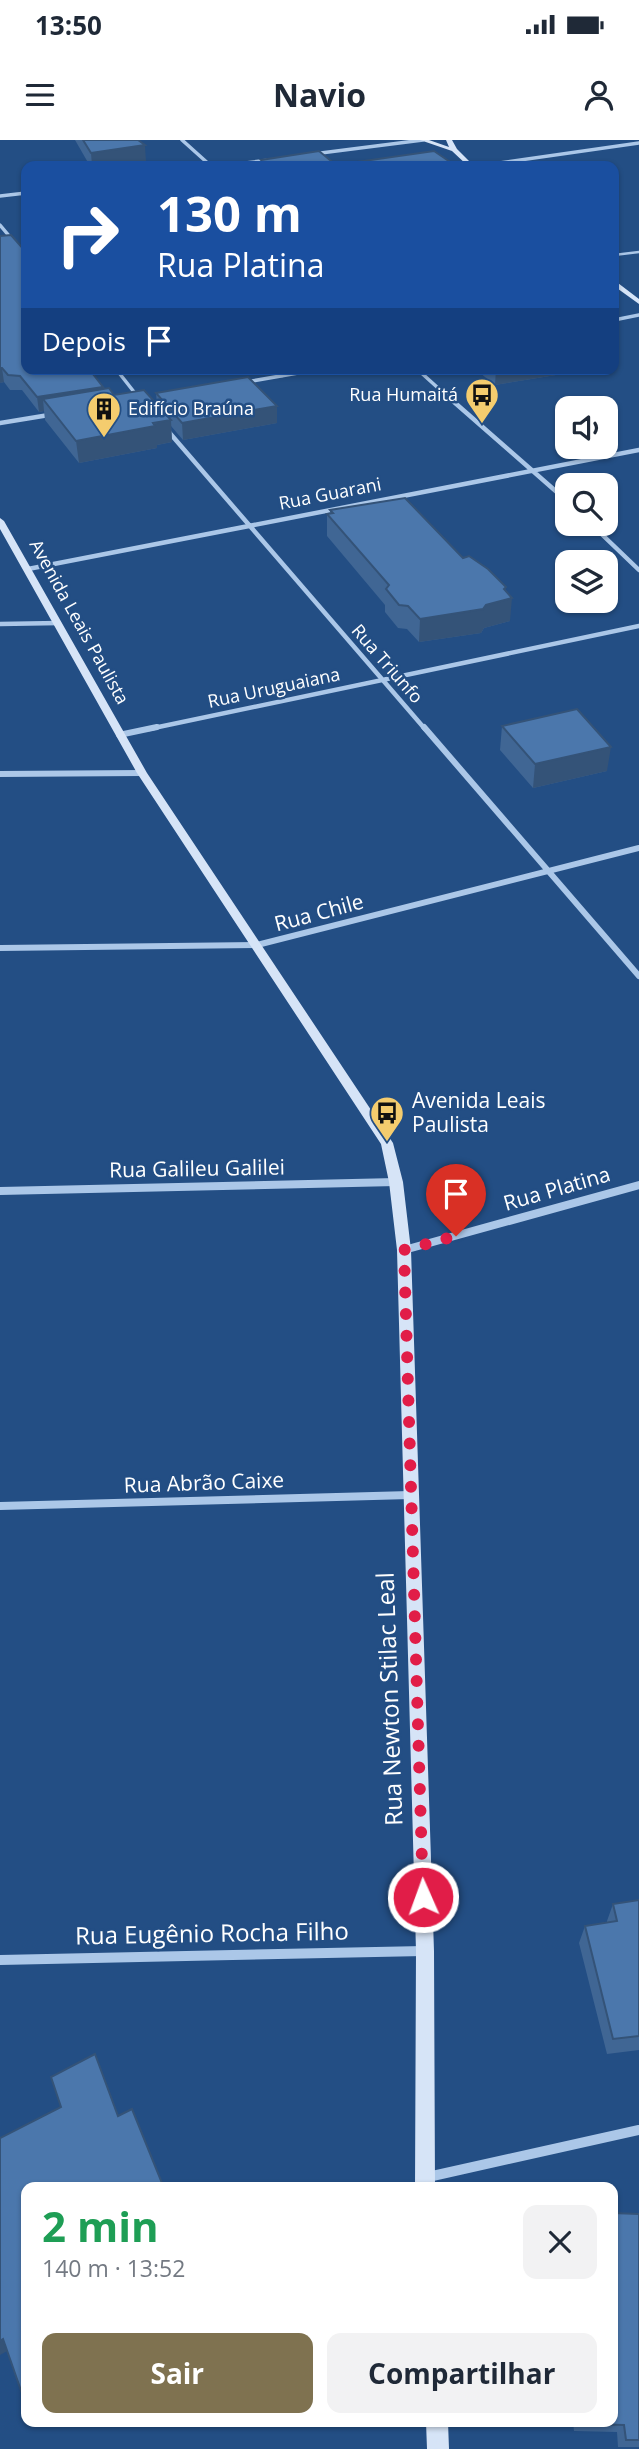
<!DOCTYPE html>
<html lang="pt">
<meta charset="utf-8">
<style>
body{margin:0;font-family:"Open Sans",sans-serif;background:#f2f2f3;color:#1f2937;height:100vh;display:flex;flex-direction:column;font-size:26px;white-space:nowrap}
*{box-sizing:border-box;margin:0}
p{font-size:23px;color:#747a83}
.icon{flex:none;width:38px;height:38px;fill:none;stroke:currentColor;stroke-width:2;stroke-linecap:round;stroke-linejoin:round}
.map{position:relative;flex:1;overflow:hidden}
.panel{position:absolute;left:21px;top:2042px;width:597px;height:245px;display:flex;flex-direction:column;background:#fff;border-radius:14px;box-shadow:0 2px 5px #0004}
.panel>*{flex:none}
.hud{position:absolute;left:21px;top:21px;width:598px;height:214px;border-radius:14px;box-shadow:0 2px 5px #0004;background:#1a4fa0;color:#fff;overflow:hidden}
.tools{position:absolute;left:555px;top:256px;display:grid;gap:14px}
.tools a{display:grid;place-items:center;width:63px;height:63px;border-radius:14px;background:#fff;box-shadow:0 2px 5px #0004;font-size:35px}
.pin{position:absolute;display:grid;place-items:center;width:60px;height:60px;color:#fff;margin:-72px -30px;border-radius:50% 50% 50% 0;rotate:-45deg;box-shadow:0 0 7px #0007}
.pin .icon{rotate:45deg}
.me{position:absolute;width:77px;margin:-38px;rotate:358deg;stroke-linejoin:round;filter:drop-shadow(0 0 5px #0008)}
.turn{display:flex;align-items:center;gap:24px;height:147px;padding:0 21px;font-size:32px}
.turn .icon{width:91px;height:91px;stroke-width:2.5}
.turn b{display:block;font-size:49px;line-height:60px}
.then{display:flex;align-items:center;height:66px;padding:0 21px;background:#0003;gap:14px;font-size:26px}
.round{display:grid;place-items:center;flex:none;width:74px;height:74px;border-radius:14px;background:#f2f2f3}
.headline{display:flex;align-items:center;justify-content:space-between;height:119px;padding:0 21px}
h1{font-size:42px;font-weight:700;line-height:52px;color:#1e9e55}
.action{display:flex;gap:14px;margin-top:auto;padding:14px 21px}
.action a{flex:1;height:80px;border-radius:14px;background:#7f7250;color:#fff;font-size:28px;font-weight:700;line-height:80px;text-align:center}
.action a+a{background:#f2f2f3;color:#1f2937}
.status{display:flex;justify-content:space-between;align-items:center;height:49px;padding:0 35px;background:#fff;direction:ltr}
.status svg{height:19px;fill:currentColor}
header{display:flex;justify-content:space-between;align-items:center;height:91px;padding:0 21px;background:#fff;font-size:32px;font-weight:700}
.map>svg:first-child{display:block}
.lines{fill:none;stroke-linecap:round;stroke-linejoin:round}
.lane{stroke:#abc7e8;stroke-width:2.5}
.street-far4{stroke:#abc7e8;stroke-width:3.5}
.street-far3{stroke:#abc7e8;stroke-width:4.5}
.street-far2{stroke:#abc7e8;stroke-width:6}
.street-far1{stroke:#abc7e8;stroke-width:8}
.street{stroke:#abc7e8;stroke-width:10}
.secondary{fill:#d6e4f7;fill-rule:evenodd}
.wall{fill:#406694}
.shaded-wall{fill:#345378}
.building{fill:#4b77ac;stroke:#345378;stroke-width:2}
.route{stroke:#e11d48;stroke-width:12;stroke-dasharray:0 21.6}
.labels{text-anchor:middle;stroke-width:5;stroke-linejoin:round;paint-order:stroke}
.far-poi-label{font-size:18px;fill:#fff;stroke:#234e84;text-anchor:end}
.far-street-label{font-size:18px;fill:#fff;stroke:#234e84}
.street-label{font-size:21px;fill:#fff;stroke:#234e84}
.poi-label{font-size:21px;fill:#fff;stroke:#234e84;text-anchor:start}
.near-street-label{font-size:24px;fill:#fff;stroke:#234e84}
</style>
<div class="status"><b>13:50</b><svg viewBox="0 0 49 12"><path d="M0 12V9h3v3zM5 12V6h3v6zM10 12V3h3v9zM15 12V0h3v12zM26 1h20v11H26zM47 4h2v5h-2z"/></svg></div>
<header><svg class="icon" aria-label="menu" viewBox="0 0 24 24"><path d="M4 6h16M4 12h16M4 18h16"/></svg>Navio<svg class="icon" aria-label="person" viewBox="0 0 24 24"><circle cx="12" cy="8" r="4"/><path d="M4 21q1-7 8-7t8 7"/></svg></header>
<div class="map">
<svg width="639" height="2309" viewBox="0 0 639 2309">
<rect width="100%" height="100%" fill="#234e84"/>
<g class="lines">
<!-- lane -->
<path class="lane" d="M614,115l25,-3
M275,229l7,7"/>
<!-- street-far4 -->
<path class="street-far4" d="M182,0l29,26
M313,14l110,-14
M219,26l51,-6
M478,26l161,-23
M0,56l26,-3
M0,85l26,31
M614,180l25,-5
M116,229l22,28
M417,229l31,28
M246,242l75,-13"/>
<!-- street-far3 -->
<path class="street-far3" d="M136,255l3,3
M446,255l121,106
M0,283l55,-9
M168,291l257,298
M590,383l49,47
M28,429l611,-119
M0,484l59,-1
M149,589l490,-103"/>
<!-- street-far2 -->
<path class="street-far2" d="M424,587l215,249
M119,595l38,-8
M0,634l142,-1
M0,808l257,-3 382,-97"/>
<!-- street-far1 -->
<path class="street-far1" d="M0,1051l396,-9
M404,1110l235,-65
M0,1366l410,-11"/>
<!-- street -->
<path class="street" d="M0,1820l424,-9
M428,2037l211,-47"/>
<!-- secondary -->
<path class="secondary" d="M420,0h9l20,7 -3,-7h6l5,9 17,17h-6l-16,-15z
M614,140l25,19v5l-25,-18z
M0,378l4,3 143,252 246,370 10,39 8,68 23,701 1,237h-20l1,-237 -19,-701 -8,-68 -8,-38 -244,-371 -137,-244z
M426,2282h22l1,27h-22z"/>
</g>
<!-- wall -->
<path class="wall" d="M75,0h63l8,22 -25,4h-31z
M261,20l75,5 120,1h-195z
M0,96l26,133 77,18v2l11,6 43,9 -1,-11 121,30 -94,17 -12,-14 1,16 -15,3v3l-78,15 -34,-43 -1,-9 -5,1 -17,-22h-12l-6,-8 -4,1z
M475,229h82l-1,6 -61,10z
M330,370l133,48 42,33 5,30 -26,7 -3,5 -62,9 -12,-13 -9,-1 -13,-16v-7l-58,-69v-22l3,-1z
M502,586l105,45 -74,17 -33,-38z
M639,1760v150l-32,4 -28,-111 6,-17 22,-4v-1l6,-17z
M639,2074v233h-21l-1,-15 -43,-1 -1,-9h39z"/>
<!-- shaded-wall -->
<path class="shaded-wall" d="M145,5l1,17 -25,4h-29l-1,-13z
M0,228h2l2,14 -4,1z
M496,229h61l-1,6 -61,10z
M103,247l1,14 -61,-2 1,12 -5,1 -2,-15z
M277,266v17l-94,17 -1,-17z
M171,280l1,22 -15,3v3l-78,15 -3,-22z
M506,447l-1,13 7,-2 -2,23 -26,7 -3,5 -62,9 1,-23 66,-14z
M611,607l-4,24 -74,17 2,-24z
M3,2199l8,10 -11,6v-14z"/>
<!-- building -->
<path class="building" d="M83,0h55l7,5 -54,8z
M319,11l17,14 98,-14 22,15h-188l-7,-6z
M11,95l15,17v117h63l14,18 -66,10 -17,-21 -12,-1 -6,-7h-2v-132z
M248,237l29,29 -95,17 -26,-30z
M109,248l5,7 30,-5 27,30 -18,3 2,3 -79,15 -33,-42z
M405,358l58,60 6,-2 19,13 18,18 -2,2 8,9 -26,7 -3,4 -63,10 -12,-13 -9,-1 -13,-16 3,-4 -62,-71 6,-1 -3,-3z
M577,569l34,38 -76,17 -33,-38z
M639,1760v136l-26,3 -28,-113 32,-5 -4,-17z
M95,1914l23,62 14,-7 32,79h-138v210l-2,1 -21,-60 -3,2v-203l61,-31 -10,-30z
M612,2073l27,1v226h-13l-2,-15 -43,-1 -1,-2h32z"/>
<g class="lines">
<!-- route -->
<path class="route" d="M423,1757l-19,-647 52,-14"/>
</g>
<!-- icons -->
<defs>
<g id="bus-pin" transform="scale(1.75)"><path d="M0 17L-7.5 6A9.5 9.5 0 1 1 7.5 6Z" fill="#f4cc6e" stroke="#234e84"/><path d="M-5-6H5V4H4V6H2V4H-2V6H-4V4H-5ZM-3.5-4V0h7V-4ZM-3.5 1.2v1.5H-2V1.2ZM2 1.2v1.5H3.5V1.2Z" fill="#111"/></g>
<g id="building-pin" transform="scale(1.75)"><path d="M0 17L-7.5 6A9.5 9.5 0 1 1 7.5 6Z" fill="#f4cc6e" stroke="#234e84"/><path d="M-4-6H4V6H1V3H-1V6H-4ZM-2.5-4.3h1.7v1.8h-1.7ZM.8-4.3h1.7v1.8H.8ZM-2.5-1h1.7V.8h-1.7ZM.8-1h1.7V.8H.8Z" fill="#111"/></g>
</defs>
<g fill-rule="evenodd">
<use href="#bus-pin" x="482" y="255"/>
<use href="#building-pin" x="104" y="269"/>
<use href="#bus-pin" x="387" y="973"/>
</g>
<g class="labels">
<!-- far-poi labels -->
<g class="far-poi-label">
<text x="458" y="261">Rua Humaitá</text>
<text x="128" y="275" text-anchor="start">Edifício Braúna</text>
</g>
<!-- far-street labels -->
<g class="far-street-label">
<text transform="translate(330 354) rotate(-11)" y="6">Rua Guarani</text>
<text transform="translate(79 482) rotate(61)" y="6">Avenida Leais Paulista</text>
<text transform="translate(387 524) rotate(49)" y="6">Rua Triunfo</text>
<text transform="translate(274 548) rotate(-12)" y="6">Rua Uruguaiana</text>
</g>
<!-- street labels -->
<g class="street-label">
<text transform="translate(319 773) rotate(-15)" y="7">Rua Chile</text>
<text transform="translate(197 1029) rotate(-1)" y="7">Rua Galileu Galilei</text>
<text transform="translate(557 1049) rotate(-16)" y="7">Rua Platina</text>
<text transform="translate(204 1343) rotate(-2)" y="7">Rua Abrão Caixe</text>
</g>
<!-- poi labels -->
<g class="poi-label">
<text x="412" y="968">Avenida Leais<tspan x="412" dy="24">Paulista</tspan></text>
</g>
<!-- near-street labels -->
<g class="near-street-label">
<text transform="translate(390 1559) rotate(-92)" y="8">Rua Newton Stilac Leal</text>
<text transform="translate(212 1794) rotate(-1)" y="8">Rua Eugênio Rocha Filho</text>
</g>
</g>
</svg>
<div class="tools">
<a><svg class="icon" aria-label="sound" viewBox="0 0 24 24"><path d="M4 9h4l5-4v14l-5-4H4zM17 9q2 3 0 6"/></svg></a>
<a><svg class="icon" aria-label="search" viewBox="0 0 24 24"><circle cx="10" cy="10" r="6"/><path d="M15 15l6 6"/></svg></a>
<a><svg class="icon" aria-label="layers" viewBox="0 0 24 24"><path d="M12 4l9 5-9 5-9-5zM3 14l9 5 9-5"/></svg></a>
</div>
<div class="pin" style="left:456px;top:1096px;background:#d93025"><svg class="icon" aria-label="arrive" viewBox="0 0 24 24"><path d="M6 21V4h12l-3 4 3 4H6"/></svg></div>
<svg class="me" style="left:423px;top:1757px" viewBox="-20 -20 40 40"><circle r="17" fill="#e11d48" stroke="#fff" stroke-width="3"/><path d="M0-11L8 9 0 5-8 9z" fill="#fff"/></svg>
<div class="hud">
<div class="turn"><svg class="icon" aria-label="right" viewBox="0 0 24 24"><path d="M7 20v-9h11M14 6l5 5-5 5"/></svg><div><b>130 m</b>Rua Platina</div></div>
<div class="then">Depois<svg class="icon" aria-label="arrive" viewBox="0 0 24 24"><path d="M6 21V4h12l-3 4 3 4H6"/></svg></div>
</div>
<section class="panel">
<div class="headline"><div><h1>2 min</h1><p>140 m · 13:52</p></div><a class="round"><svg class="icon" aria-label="close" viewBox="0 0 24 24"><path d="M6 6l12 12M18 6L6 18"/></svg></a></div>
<div class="action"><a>Sair</a><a>Compartilhar</a></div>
</section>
</div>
